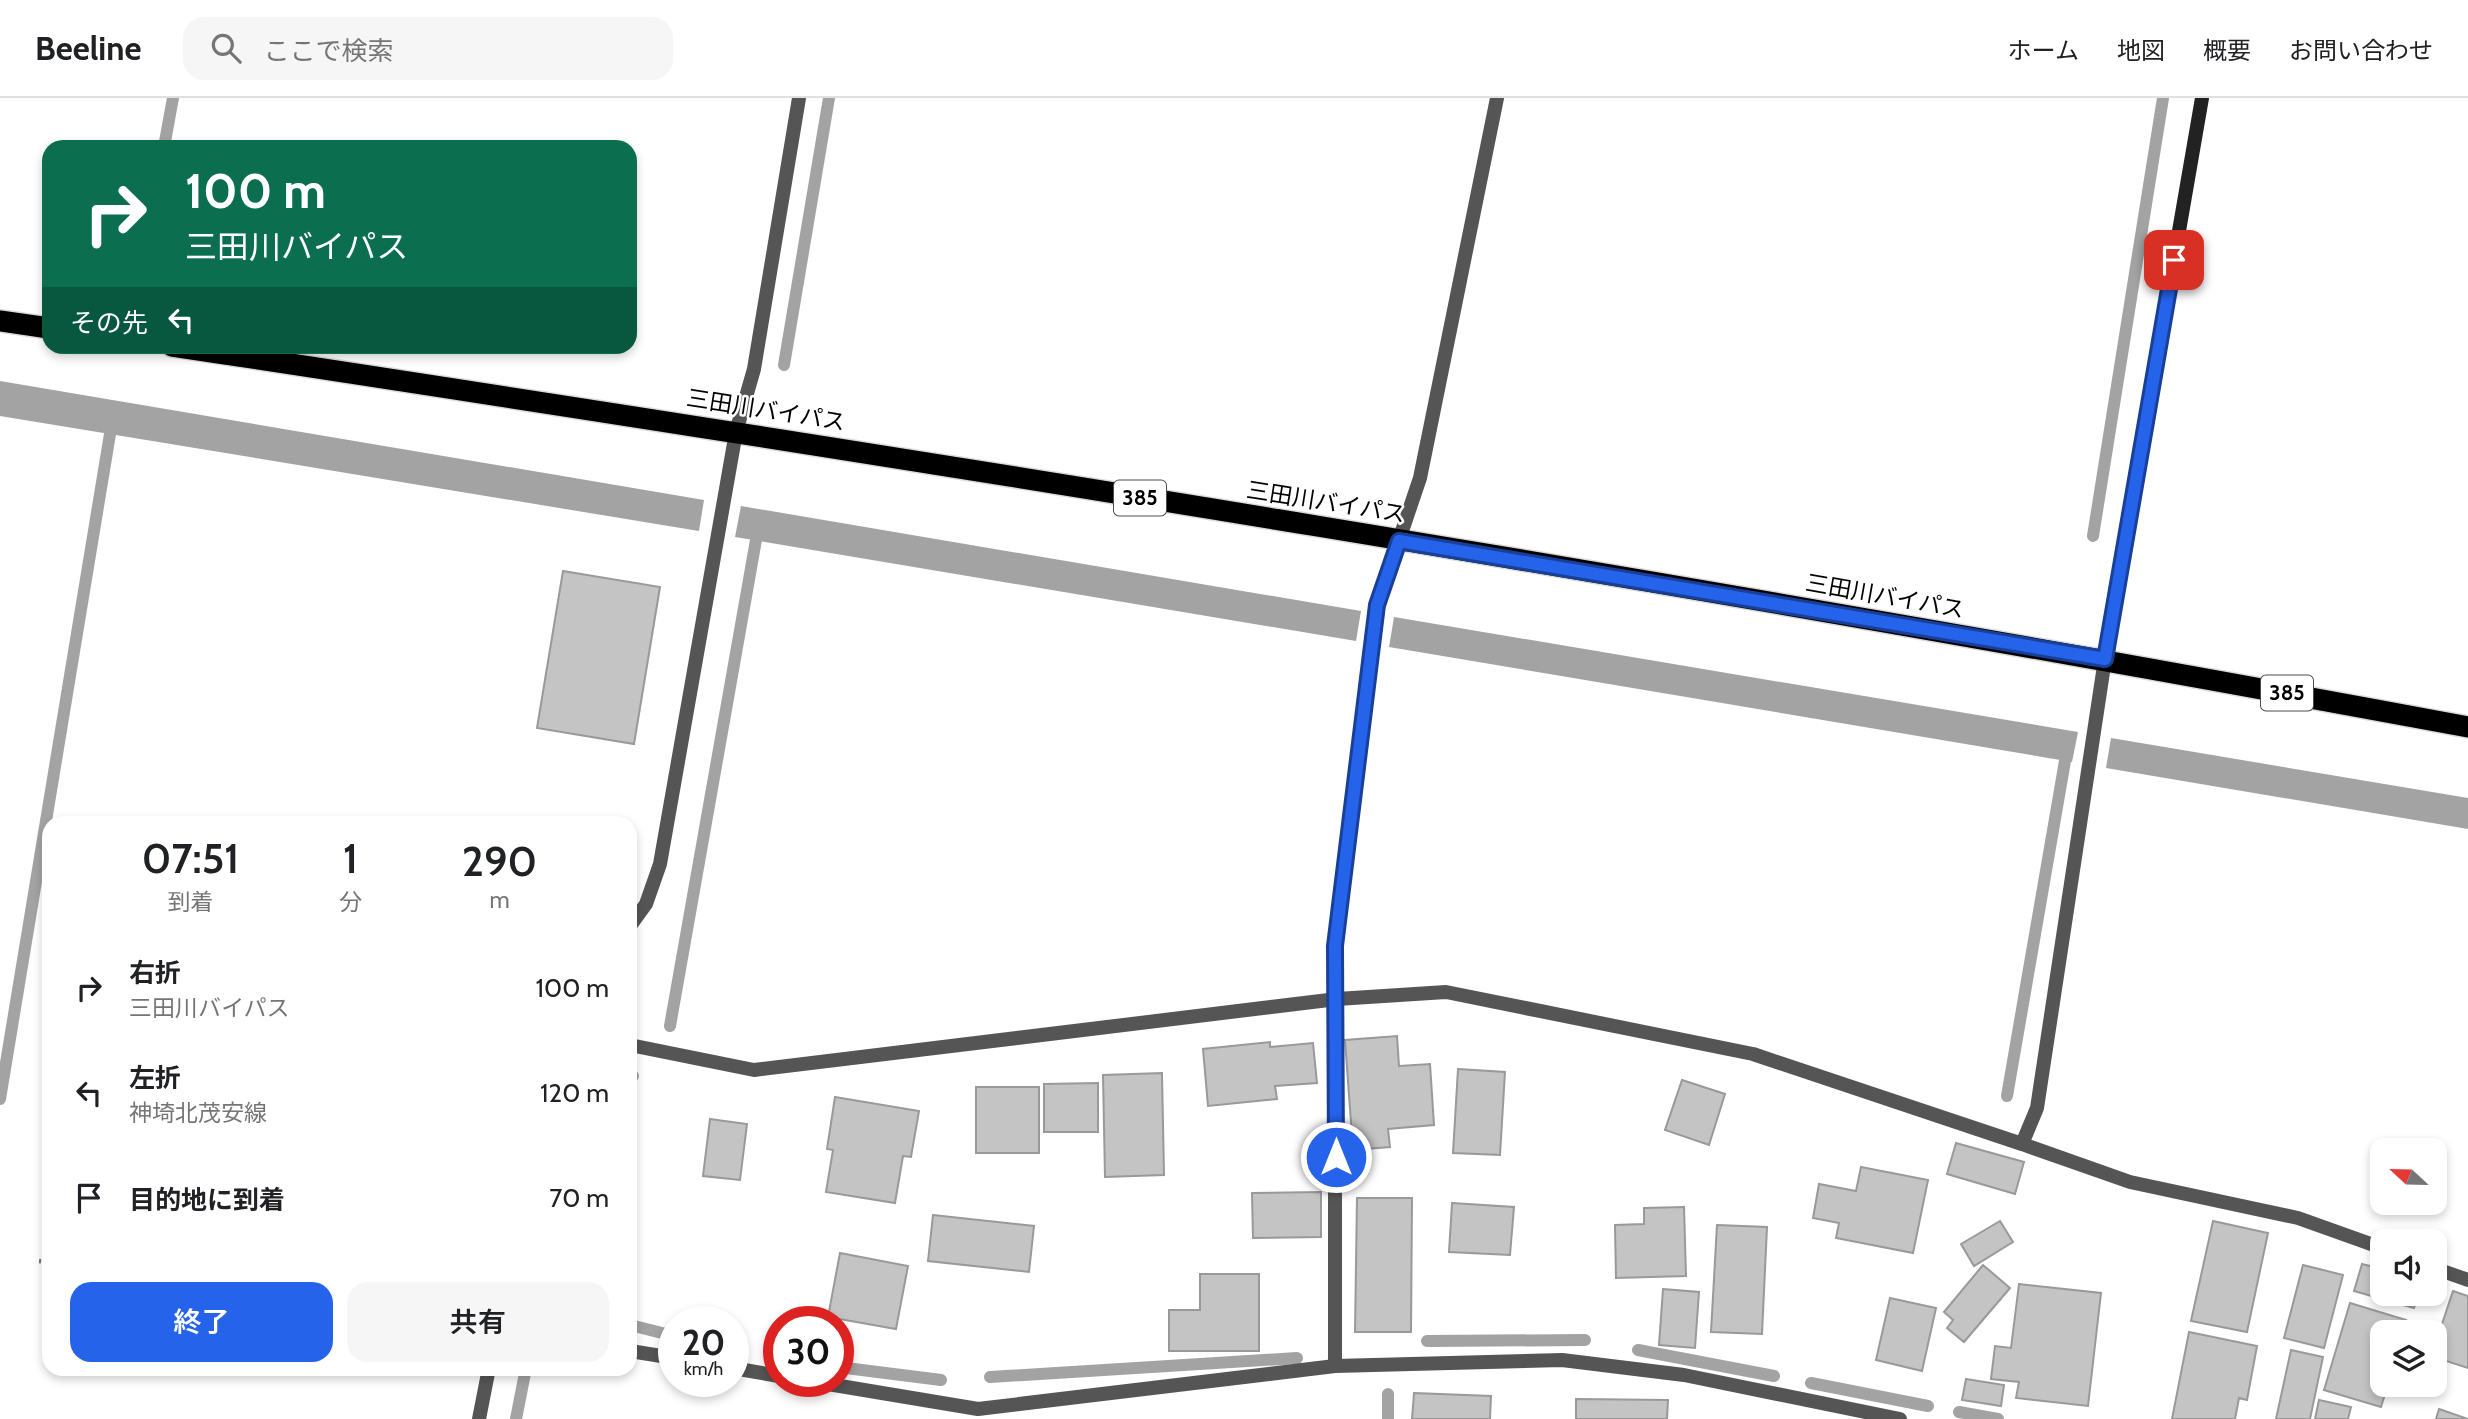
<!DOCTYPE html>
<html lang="ja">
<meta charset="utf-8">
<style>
body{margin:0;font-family:Cabin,"Noto Sans JP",sans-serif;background:#f6f6f6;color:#202124;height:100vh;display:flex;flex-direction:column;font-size:26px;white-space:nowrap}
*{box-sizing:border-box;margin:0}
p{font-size:23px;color:#757577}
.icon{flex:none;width:38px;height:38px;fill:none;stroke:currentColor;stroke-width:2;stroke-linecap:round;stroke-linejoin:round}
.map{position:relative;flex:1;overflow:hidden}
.details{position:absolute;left:42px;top:718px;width:595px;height:560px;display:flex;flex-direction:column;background:#fff;border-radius:21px;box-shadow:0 4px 10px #0003}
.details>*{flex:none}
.banner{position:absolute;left:42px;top:42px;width:595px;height:214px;border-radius:21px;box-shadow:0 4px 10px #0003;background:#0b6e4f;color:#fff;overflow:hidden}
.needle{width:46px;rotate:292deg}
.controls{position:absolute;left:2370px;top:1040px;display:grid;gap:14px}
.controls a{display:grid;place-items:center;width:77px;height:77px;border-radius:14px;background:#fff;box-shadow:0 4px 10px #0003;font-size:35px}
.speed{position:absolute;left:658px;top:1208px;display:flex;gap:14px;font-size:35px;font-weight:700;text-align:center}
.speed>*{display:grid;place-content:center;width:91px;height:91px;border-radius:50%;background:#fff;box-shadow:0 4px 10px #0003;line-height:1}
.speed small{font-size:18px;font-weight:400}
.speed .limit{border:10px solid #d22;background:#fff;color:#111}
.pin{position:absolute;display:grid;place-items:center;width:60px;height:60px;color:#fff;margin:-30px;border-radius:14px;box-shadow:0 4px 10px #0006}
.me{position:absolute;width:77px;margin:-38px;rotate:0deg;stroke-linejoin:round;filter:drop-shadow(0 0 5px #0008)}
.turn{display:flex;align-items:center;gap:24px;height:147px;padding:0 28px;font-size:32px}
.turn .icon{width:91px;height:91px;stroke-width:2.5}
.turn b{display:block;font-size:49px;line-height:60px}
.then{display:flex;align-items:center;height:66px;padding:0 28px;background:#0003;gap:14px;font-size:26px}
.eta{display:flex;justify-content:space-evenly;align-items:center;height:119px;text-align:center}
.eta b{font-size:42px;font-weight:600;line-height:49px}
.button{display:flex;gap:14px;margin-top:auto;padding:14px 28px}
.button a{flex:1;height:80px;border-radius:21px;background:#2563eb;color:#fff;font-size:28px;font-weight:600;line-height:80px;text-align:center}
.button a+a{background:#f6f6f6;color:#202124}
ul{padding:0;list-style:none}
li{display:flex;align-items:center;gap:21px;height:105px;padding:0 28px}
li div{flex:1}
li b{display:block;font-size:26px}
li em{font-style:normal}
header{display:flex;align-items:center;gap:42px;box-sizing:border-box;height:98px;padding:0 35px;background:#fff;border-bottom:2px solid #e0e0e0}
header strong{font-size:33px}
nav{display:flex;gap:38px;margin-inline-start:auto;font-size:24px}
.search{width:490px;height:63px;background:#f6f6f6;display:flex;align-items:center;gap:18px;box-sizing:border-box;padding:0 24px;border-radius:21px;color:#757577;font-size:26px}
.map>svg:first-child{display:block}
.water{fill:#a3a3a3}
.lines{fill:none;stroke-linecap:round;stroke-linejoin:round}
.stream{stroke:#a3a3a3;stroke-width:12}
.building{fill:#c4c4c4;stroke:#999;stroke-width:2}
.highway-casing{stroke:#dbdbdb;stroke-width:24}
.path{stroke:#777;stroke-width:4.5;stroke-dasharray:2 3.5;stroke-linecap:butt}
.street{stroke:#555;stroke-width:14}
.secondary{stroke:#222;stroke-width:14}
.highway{stroke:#000;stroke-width:21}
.route-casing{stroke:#184099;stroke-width:18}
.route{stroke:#2563eb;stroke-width:12}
.labels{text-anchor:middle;stroke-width:5;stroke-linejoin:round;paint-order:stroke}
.shield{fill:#fff;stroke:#4c4c4c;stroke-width:2}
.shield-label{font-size:21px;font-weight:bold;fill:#000}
.street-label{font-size:23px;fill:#000;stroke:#fff}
</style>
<header>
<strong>Beeline</strong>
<div class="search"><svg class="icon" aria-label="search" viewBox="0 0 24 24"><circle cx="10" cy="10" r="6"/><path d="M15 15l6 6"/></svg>ここで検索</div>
<nav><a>ホーム</a><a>地図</a><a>概要</a><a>お問い合わせ</a></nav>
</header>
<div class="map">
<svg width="2468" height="1321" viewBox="0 0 2468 1321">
<rect width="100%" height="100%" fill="#fff"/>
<!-- water -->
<path class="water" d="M0,283l704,119 -5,31 -699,-115z
M741,408l620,105 -5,30 -621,-104z
M1394,519l684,115 -6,30 -683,-115z
M2111,640l357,60v31l-362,-61z"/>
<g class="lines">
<!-- stream -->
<path class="stream" d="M164,49l9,-49
M784,267l45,-267
M2093,438l70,-438
M670,928l86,-486
M630,978h3
M2007,998l58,-335
M0,1001l110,-665
M630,1227l44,11
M1427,1243l158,-1
M1638,1252l136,26
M772,1260l7,1
M838,1269l103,13
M990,1279l307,-19
M1811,1285l117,23
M1959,1314l39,7
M516,1321l10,-51
M1388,1321v-25"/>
</g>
<!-- building -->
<path class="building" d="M563,473l97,16 -26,157 -97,-16z
M1397,938l2,30 31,-2 4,61 -46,4 2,18 -37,3 -8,-110z
M1270,944v5l43,-4 4,40 -42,3 2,13 -69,7 -5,-57z
M1458,971l47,3 -5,83 -47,-2z
M1162,975l2,102 -59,2 -2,-102z
M1682,982l43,14 -16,51 -44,-15z
M1098,985v49h-54v-48z
M976,989h63v66h-63z
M835,999l84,14 -8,46 -8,-1 -8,47 -69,-11 7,-42 -6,-1z
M710,1021l37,5 -7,56 -37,-4z
M1956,1045l68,19 -9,32 -68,-20z
M1861,1069l67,13 -15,73 -77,-15 3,-15 -26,-5 6,-34 37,7z
M1321,1094v45l-68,1 -1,-45z
M1357,1100h55l-1,134h-56z
M1452,1105l62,4 -4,48 -61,-3z
M1684,1109l2,69 -70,2 -1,-53 29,-1v-16z
M933,1117l101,11 -5,46 -101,-11z
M2000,1123l13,21 -39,24 -13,-22z
M2213,1123l55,12 -21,99 -56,-11z
M1717,1127l50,2 -5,107 -51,-2z
M840,1155l68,13 -12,63 -68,-12z
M2362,1166l20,5v24h37l-5,15 -60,-17z
M1983,1167l27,23 -46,54 -17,-14 6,-8 -9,-8z
M2303,1167l40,10 -19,73 -40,-10z
M1200,1176h59v77h-90v-41h31z
M2019,1186l82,9 -13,113 -72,-8 3,-16 -28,-3 4,-33 16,2z
M1663,1191l36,3 -4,56 -36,-3z
M2453,1193l15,5v72l-34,-11v-9z
M1890,1200l46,10 -14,63 -46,-11z
M2350,1205l56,17 -3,12h-21v52h6l-7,23 -57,-17z
M2189,1234l68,14 -10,54 -8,-2 -4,21h-63z
M2291,1252l32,7 -13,62h-34z
M1966,1281l38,6 -3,21 -39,-6z
M1414,1295l77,3 -1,23h-78z
M1576,1301l92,1 -1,19h-91z
M2319,1302l32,7 -3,12h-33z
M2439,1311l29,10h-32z"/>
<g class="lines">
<!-- highway casing -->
<g class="highway-casing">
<path id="highway" d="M0,223l49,7
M172,248c767,116 1533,239 2296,381"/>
</g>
<!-- path -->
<path class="path" d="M39,1163l10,1"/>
<!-- street -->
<path class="street" d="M630,828l16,-22 14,-40 76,-432 18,-63 45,-271
M630,947l124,25 583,-71 109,-7 307,62 269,90 15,-36 68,-449
M2022,1046l108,38 168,36 84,30
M2434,1170l34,12
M630,1253l44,7
M1335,1268v-420l42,-341 43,-127 77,-380
M733,1270l46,8
M810,1283l168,28 357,-43 227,-6 122,15 216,44
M479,1321l10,-51"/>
<!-- secondary -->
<path class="secondary" d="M2105,561l97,-561"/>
<!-- highway -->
<use href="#highway" class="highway"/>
</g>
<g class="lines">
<!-- route casing -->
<g class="route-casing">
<path id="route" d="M1336,1059l-1,-211 42,-341 22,-64 706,118 69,-399"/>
</g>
<!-- route -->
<use href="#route" class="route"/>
</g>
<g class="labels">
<!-- shield labels -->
<g class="shield">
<rect x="1114" y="382.5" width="52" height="35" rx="5"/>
<rect x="2261" y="577.5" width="52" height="35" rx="5"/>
</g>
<g class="shield-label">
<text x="1140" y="407">385</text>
<text x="2287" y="602">385</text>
</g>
<!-- street labels -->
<g class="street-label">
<text transform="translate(766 312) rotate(9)" y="8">三田川バイパス</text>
<text transform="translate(1326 404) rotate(9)" y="8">三田川バイパス</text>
<text transform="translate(1885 498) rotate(10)" y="8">三田川バイパス</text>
</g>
</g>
</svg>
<div class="controls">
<a><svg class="needle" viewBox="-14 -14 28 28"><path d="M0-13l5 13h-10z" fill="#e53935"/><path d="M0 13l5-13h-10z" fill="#757577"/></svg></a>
<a><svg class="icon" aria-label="sound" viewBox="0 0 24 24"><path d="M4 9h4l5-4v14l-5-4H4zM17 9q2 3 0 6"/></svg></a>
<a><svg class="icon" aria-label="layers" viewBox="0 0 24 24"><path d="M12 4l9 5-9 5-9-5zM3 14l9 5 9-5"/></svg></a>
</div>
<div class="speed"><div>20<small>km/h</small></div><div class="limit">30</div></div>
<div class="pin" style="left:2174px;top:162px;background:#d93025"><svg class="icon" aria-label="arrive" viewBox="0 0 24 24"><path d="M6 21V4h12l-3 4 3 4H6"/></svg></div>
<svg class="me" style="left:1336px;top:1059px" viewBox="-20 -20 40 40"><circle r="17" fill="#2563eb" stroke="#fff" stroke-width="3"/><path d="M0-11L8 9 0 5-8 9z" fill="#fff"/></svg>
<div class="banner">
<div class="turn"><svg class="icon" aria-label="right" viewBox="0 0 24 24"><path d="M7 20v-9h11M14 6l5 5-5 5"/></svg><div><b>100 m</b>三田川バイパス</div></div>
<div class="then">その先<svg class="icon" aria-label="left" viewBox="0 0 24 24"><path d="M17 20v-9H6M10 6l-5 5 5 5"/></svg></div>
</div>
<section class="details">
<div class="eta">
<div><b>07:51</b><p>到着</p></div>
<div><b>1</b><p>分</p></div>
<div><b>290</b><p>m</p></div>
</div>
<ul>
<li><svg class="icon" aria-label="right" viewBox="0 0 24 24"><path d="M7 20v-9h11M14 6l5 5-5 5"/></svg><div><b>右折</b><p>三田川バイパス</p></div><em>100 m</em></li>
<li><svg class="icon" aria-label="left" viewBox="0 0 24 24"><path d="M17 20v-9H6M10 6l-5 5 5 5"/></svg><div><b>左折</b><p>神埼北茂安線</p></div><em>120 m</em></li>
<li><svg class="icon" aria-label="arrive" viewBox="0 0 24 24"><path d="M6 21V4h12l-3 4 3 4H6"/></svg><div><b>目的地に到着</b></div><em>70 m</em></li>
</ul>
<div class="button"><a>終了</a><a>共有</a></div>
</section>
</div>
